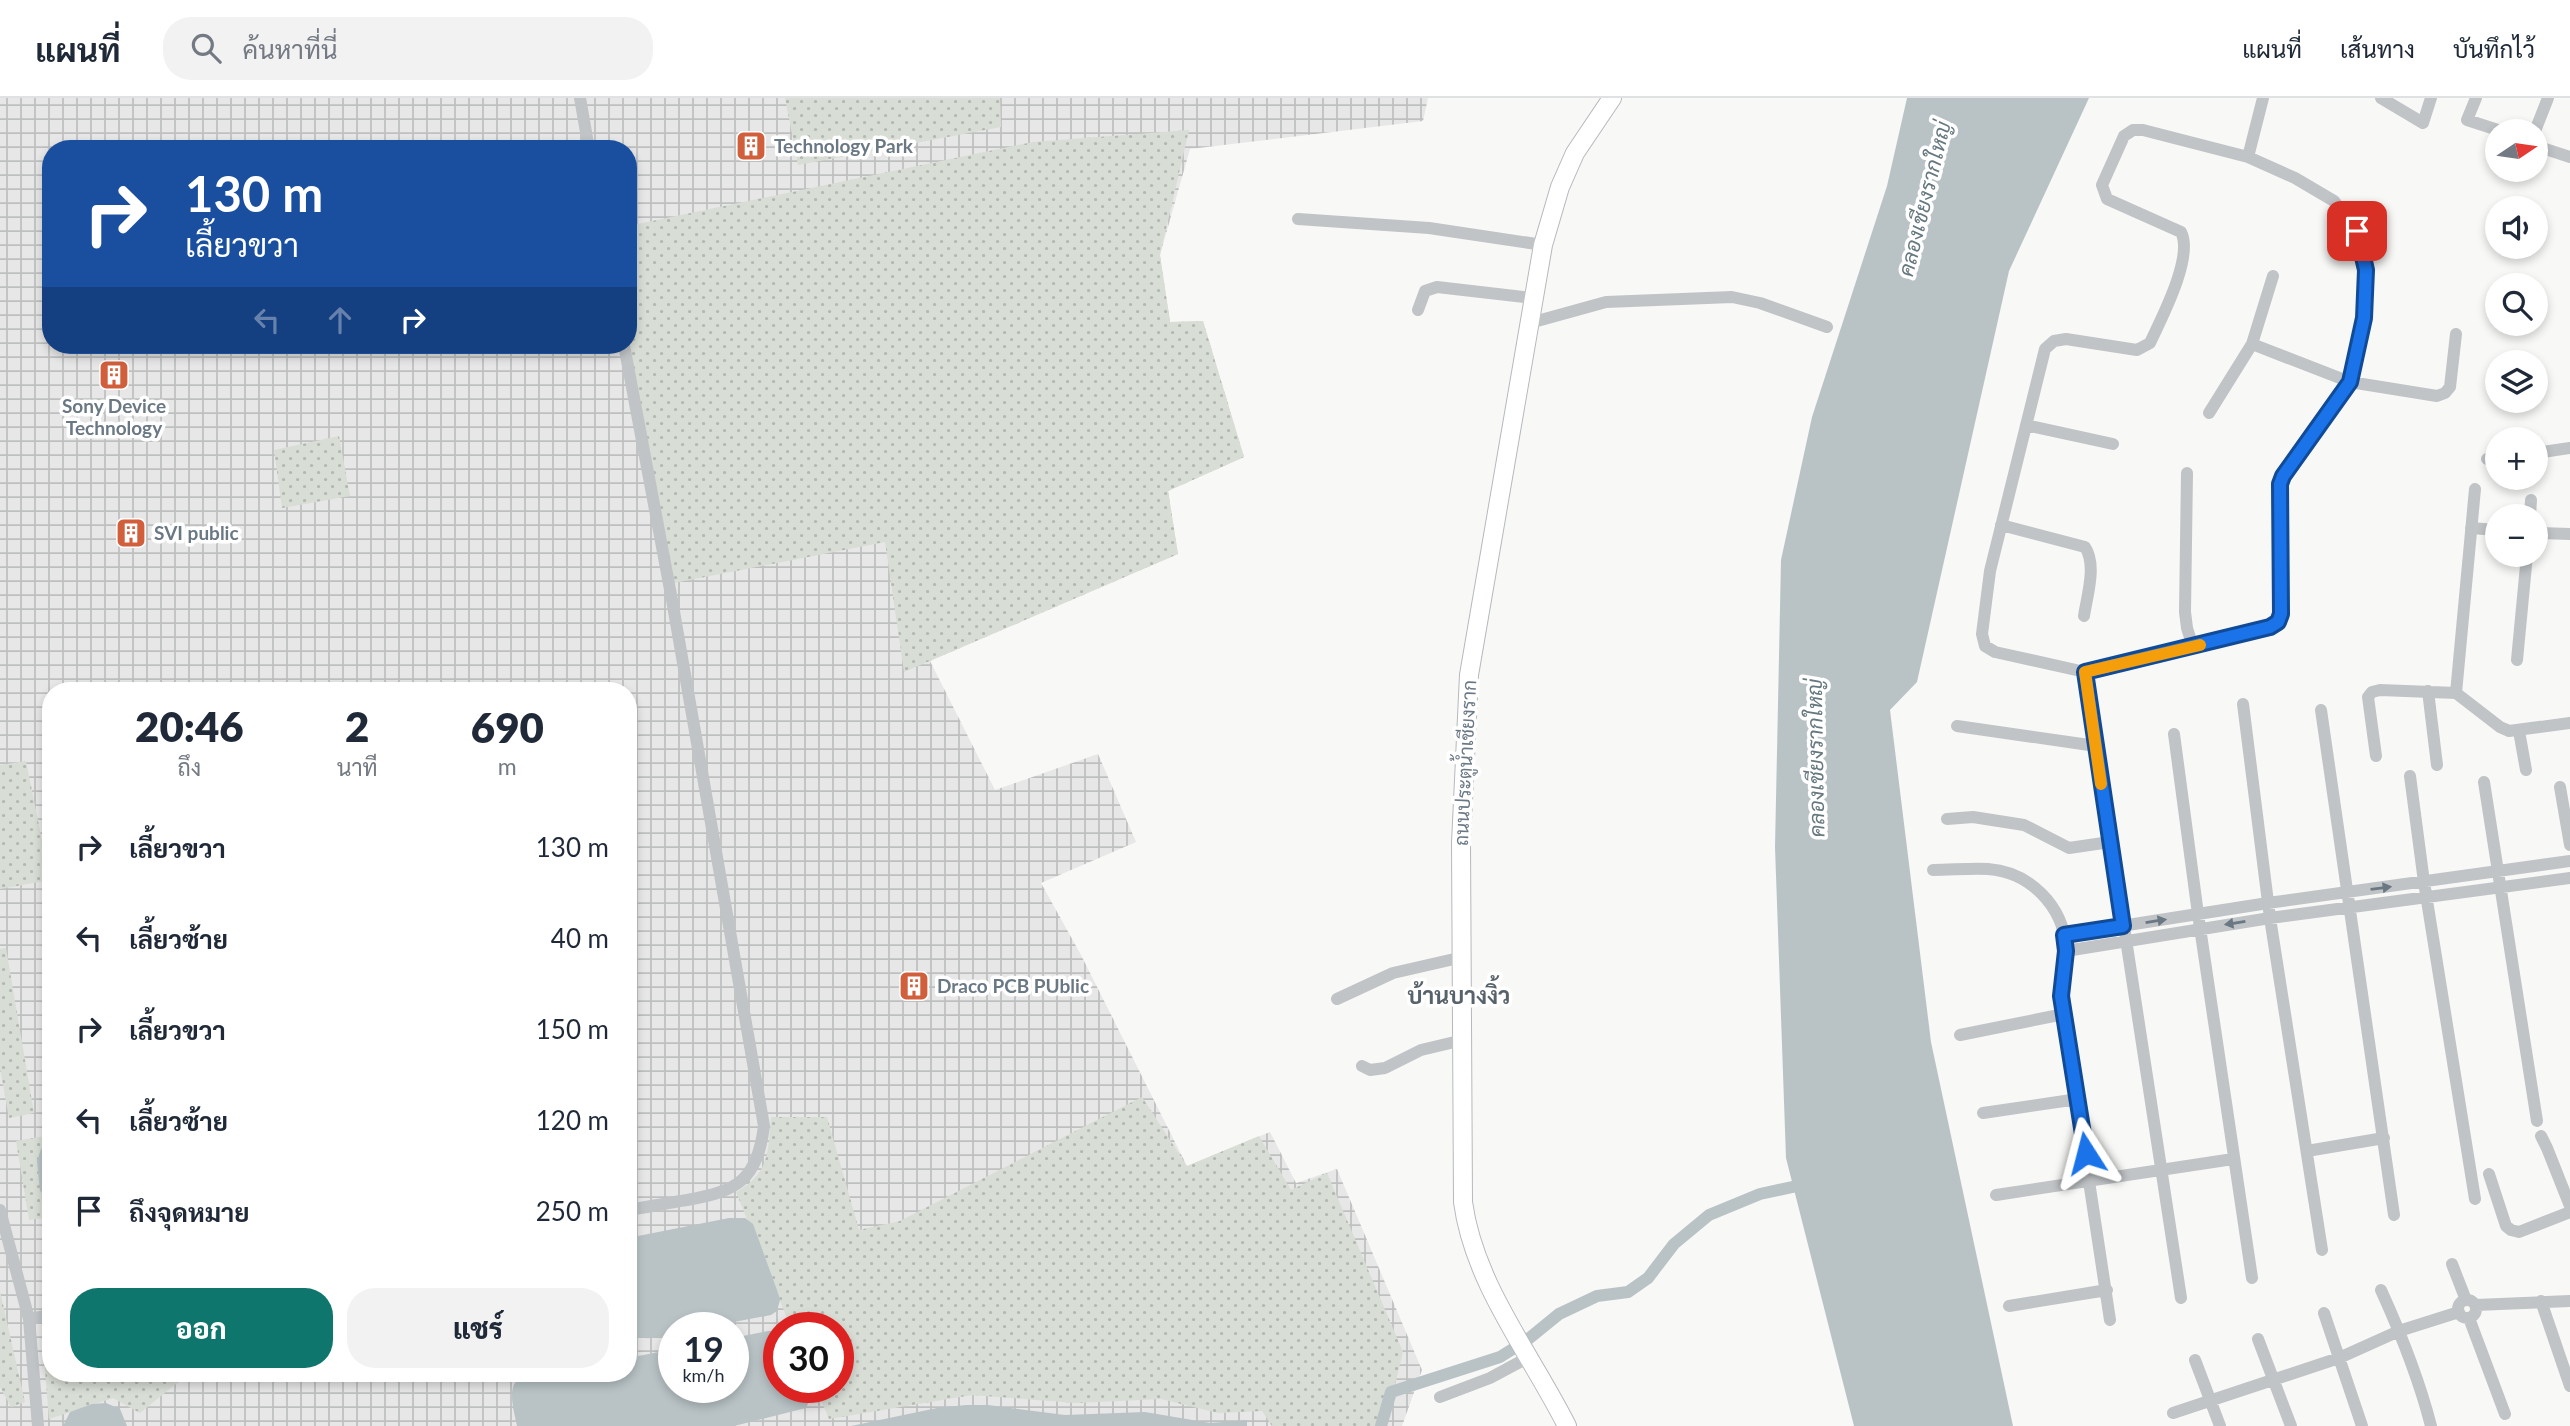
<!DOCTYPE html>
<html lang="th">
<meta charset="utf-8">
<style>
body{margin:0;font-family:Lato,Sarabun,sans-serif;background:#f2f2f3;color:#1f2937;height:100vh;display:flex;flex-direction:column;font-size:26px;white-space:nowrap}
*{box-sizing:border-box;margin:0}
p{font-size:23px;color:#747a83}
.icon{flex:none;width:38px;height:38px;fill:none;stroke:currentColor;stroke-width:2;stroke-linecap:round;stroke-linejoin:round}
.map{position:relative;flex:1;overflow:hidden}
.drawer{position:absolute;left:42px;top:584px;width:595px;height:700px;display:flex;flex-direction:column;background:#fff;border-radius:28px;box-shadow:0 4px 10px #0003}
.drawer>*{flex:none}
.hud{position:absolute;left:42px;top:42px;width:595px;height:214px;border-radius:28px;box-shadow:0 4px 10px #0003;background:#1a4fa0;color:#fff;overflow:hidden}
.needle{width:46px;rotate:77deg}
.fabs{position:absolute;left:2485px;top:21px;display:grid;gap:14px}
.fabs a{display:grid;place-items:center;width:63px;height:63px;border-radius:50%;background:#fff;box-shadow:0 4px 10px #0003;font-size:35px}
.speed{position:absolute;left:658px;top:1214px;display:flex;gap:14px;font-size:35px;font-weight:700;text-align:center}
.speed>*{display:grid;place-content:center;width:91px;height:91px;border-radius:50%;background:#fff;box-shadow:0 4px 10px #0003;line-height:1}
.speed small{font-size:18px;font-weight:400}
.speed .limit{border:10px solid #d22;background:#fff;color:#111}
.pin{position:absolute;display:grid;place-items:center;width:60px;height:60px;color:#fff;margin:-30px;border-radius:14px;box-shadow:0 4px 10px #0006}
.me{position:absolute;width:77px;margin:-38px;rotate:351deg;stroke-linejoin:round;filter:drop-shadow(0 0 5px #0008)}
.turn{display:flex;align-items:center;gap:24px;height:147px;padding:0 28px;font-size:32px}
.turn .icon{width:91px;height:91px;stroke-width:2.5}
.turn b{display:block;font-size:49px;line-height:60px}
.lanes{display:flex;align-items:center;height:66px;padding:0 28px;background:#0003;justify-content:center;gap:35px;direction:ltr}
.lanes .off{opacity:.35}
.eta{display:flex;justify-content:space-evenly;align-items:center;height:119px;text-align:center}
.eta b{font-size:42px;font-weight:800;line-height:49px}
.button{display:flex;gap:14px;margin-top:auto;padding:14px 28px}
.button a{flex:1;height:80px;border-radius:28px;background:#0f766e;color:#fff;font-size:28px;font-weight:800;line-height:80px;text-align:center}
.button a+a{background:#f2f2f3;color:#1f2937}
ul{padding:0;list-style:none}
li{display:flex;align-items:center;gap:21px;height:91px;padding:0 28px}
li div{flex:1}
li b{display:block;font-size:26px}
li em{font-style:normal}
header{display:flex;align-items:center;gap:42px;box-sizing:border-box;height:98px;padding:0 35px;background:#fff;border-bottom:2px solid #e0e1e3}
header strong{font-size:33px}
nav{display:flex;gap:38px;margin-inline-start:auto;font-size:24px}
.search{width:490px;height:63px;background:#f2f2f3;display:flex;align-items:center;gap:18px;box-sizing:border-box;padding:0 24px;border-radius:28px;color:#747a83;font-size:26px}
.map>svg:first-child{display:block}
.industrial{fill:url(#industrial-grid);fill-rule:evenodd}
.grass{fill:url(#grass-dots)}
.water{fill:#b9c3c6}
.lines{fill:none;stroke-linecap:round;stroke-linejoin:round}
.canal{stroke:#b9c3c6;stroke-width:12}
.secondary-casing{stroke:#b5b9bd;stroke-width:20}
.street{stroke:#c0c4c7;stroke-width:12}
.secondary{stroke:#fff;stroke-width:18}
.oneway{fill:#6a7884}
.route-casing{stroke:#114b97;stroke-width:18}
.route{stroke:#1a73e8;stroke-width:12}
.slow{stroke:#f59e0b;stroke-width:12}
.labels{text-anchor:middle;stroke-width:7;stroke-linejoin:round;paint-order:stroke}
.poi-label{font-size:19px;font-weight:bold;fill:#6a7884;stroke:#fff;text-anchor:start}
.street-label{font-size:19px;fill:#6a7884;stroke:#fff}
.water-label{font-size:21px;font-style:italic;fill:#66787f;stroke:#fff}
.quarter-label{font-size:23px;font-weight:bold;fill:#57626a;stroke:#fff}
</style>
<header>
<strong>แผนที่</strong>
<div class="search"><svg class="icon" aria-label="search" viewBox="0 0 24 24"><circle cx="10" cy="10" r="6"/><path d="M15 15l6 6"/></svg>ค้นหาที่นี่</div>
<nav><a>แผนที่</a><a>เส้นทาง</a><a>บันทึกไว้</a></nav>
</header>
<div class="map">
<svg width="2570" height="1328" viewBox="0 0 2570 1328">
<defs>
<pattern id="industrial-grid" width="8" height="8" patternUnits="userSpaceOnUse" patternTransform="scale(1.75)"><rect width="8" height="8" fill="#e6e7e6"/><path d="M0 4h8M4 0v8" fill="none" stroke="#bec0c0"/></pattern>
<pattern id="grass-dots" width="8" height="8" patternUnits="userSpaceOnUse" patternTransform="scale(1.75)"><rect width="8" height="8" fill="#d8ddd5"/><path d="M2 2h.1M6 6h.1" fill="none" stroke="#b3b8b2" stroke-width="1.8" stroke-linecap="round"/></pattern>
</defs>
<rect width="100%" height="100%" fill="#f8f8f6"/>
<!-- industrial -->
<path class="industrial" d="M0,0h1428l-5,23 -233,28 -30,106 10,67 33,-1 41,136 -76,34 10,63 -248,107 65,129 103,-36 38,88 -95,41 40,72 106,211 83,-34 26,51 41,-14 85,201 -20,56h-1402zM51,51h577v196h-577zM51,593h577v683h-577zM674,1230h59v60h-59zM779,1230h59v60h-59z"/>
<!-- grass -->
<path class="grass" d="M785,0h215l1,29 -203,38z
M1189,32l-29,125 10,67 33,-1 41,136 -76,34 10,63 -274,118 -19,-130 -211,41 -46,-245v-112l405,-84z
M339,338l11,60 -68,12 -8,-58z
M26,663l24,119 -50,9v-124z
M6,850l28,165 -25,5 -9,-50v-119z
M1142,999l45,69 72,-30 32,54 36,-17 76,179 -18,74h-113l-10,-15 -44,2 -57,-14 -85,4 -104,-8 -143,24 -13,-31h22v-60h-47l-55,-136c34,-19 32,-40 35,-75h56l32,113 41,-9z
M51,1037v82l-22,3 -13,-79z
M0,1193l25,111 -14,5 -11,-20z
M51,1232v44h137l-48,39 -27,-15 -64,21 -6,-73z"/>
<!-- water -->
<path class="water" d="M1907,0h182l-80,173 -92,411 -27,28 41,332 82,384h-159l-68,-268 -11,-311 6,-287 31,-143 75,-231z
M51,1048v55l-11,-10 -3,-30 4,-12z
M729,1120h16l8,6 25,69 2,7 -3,11 -6,4 -69,13h-28v6c-13,2 -26,7 -39,2l-7,-18v-78l10,-4z
M768,1233h11v57h30l2,9 -5,11 -72,18h-217c-2,-11 -9,-33 -2,-43 12,-16 92,-9 113,-9v-16l46,-9v39h59v-50z
M106,1305l14,6 7,17h-64l7,-14 22,-8z
M966,1307h22l77,10 80,-3 65,11 37,-3v6h-396l86,-18z"/>
<g class="lines">
<!-- canal -->
<path class="canal" d="M1381,1328l10,-34 109,-35 27,-17 32,-26 38,-18 31,-4 20,-14 26,-34 35,-29 51,-21 51,-11"/>
<!-- secondary casing -->
<g class="secondary-casing">
<path id="secondary" d="M1567,1328c-36,-72 -93,-142 -104,-224l-2,-359 8,-168 74,-430 17,-58 15,-34 37,-55"/>
</g>
<!-- street -->
<path class="street" d="M580,0l9,51
M2381,0l42,25 8,-25
M2476,0l-9,22 34,11
M2133,32h10l105,27 47,21 39,23 23,30 9,39 -2,48 -14,64 -67,94 -3,8 1,130 -3,8 -8,5 -185,45 -90,-20 -10,-6 -3,-12 8,-63 55,-222 9,-8 12,-2 71,11 13,-7c11,-24 44,-86 31,-111l-74,-33 -5,-14 22,-49z
M2535,33l13,-33
M2536,48l34,11
M2248,59l15,-59
M1298,121l131,9 114,17
M1418,212l7,-19 12,-4 95,11
M1530,225l76,-21 126,-5 28,6 67,24
M2252,246l98,38 87,14 8,-3 5,-6 6,-53
M624,247l48,255 92,526c-7,54 -26,65 -77,74 -20,3 -39,7 -59,10
M2209,315l43,-69 21,-68
M2026,327l87,19
M2536,355l34,-5
M2487,361l10,-2
M2187,375l-2,139 2,16 6,19
M2530,418l1,-16
M2001,427l84,22c12,18 2,49 -1,69
M2471,430l26,2
M2536,435l34,1
M2517,562l10,-105
M2085,574l96,626
M2428,593l9,74
M2456,595l19,-204
M2243,606l27,214 52,332
M2321,612l73,505
M1957,628l139,20
M2519,633l7,39
M2174,636l24,180 54,364
M2376,658l-8,-59 4,-5 8,-2 76,3 44,34 9,4 61,-8
M2410,678l14,106 51,317
M2484,684l53,339
M2560,689l10,58
M1947,721l26,-2 51,8 45,23 41,-6
M1933,772c18,0 37,-2 55,-1 42,3 75,37 78,78 1,16 -5,33 -5,49l49,324
M2064,837l204,-32 302,-42
M2066,853l204,-33 300,-40
M1337,901l56,-26 70,-16
M1960,937l104,-21
M1362,968l8,4 15,-2 36,-18 42,-10
M1983,1015l95,-14
M2541,1038l6,12 23,58
M2307,1053l77,-13
M2489,1076l17,52 5,4 8,2 51,-20
M1996,1097l237,-36
M0,1112l29,109 9,107
M2452,1166l14,36
M2381,1192c20,44 38,89 50,136
M2458 1211a9 9 0 1 1 18 0a9 9 0 1 1-18 0Z
M2541,1203l29,85
M2476,1207l94,-4
M2009,1208l98,-16
M2324,1215l38,113
M2469,1220l36,96
M29,1221l22,-4
M2258,1241l33,87
M2195,1262l25,66
M1440,1299l50,-19 39,-21
M2173,1315l166,-55 60,-27 60,-19"/>
<!-- secondary -->
<use href="#secondary" class="secondary"/>
</g>
<!-- one-way arrows -->
<defs><path id="oneway-solid" d="M-6-.8H1V-3.2L6.5 0L1 3.2V.8H-6Z" transform="scale(1.75)"/></defs>
<g class="oneway">
<use href="#oneway-solid" transform="translate(2381 790) rotate(-7)"/>
<use href="#oneway-solid" transform="translate(2156 823) rotate(-9)"/>
<use href="#oneway-solid" transform="translate(2235 825) rotate(171)"/>
</g>
<g class="lines">
<!-- route casing -->
<g class="route-casing">
<path id="route" d="M2086,1055l-25,-157 5,-45 -2,-16 59,-9 -38,-254 185,-45 8,-5 3,-8 -1,-130 3,-8 67,-94 14,-64 2,-48 -9,-39"/>
</g>
<!-- route -->
<use href="#route" class="route"/>
<!-- slow -->
<path class="slow" d="M2101,686l-16,-112 115,-27"/>
</g>
<!-- icons -->
<defs>
<g id="building-square" transform="scale(1.575)"><rect x="-9" y="-9" width="18" height="18" rx="4" fill="#d25f3c" stroke="#fff"/><path d="M-4-6H4V6H1V3H-1V6H-4ZM-2.5-4.3h1.7v1.8h-1.7ZM.8-4.3h1.7v1.8H.8ZM-2.5-1h1.7V.8h-1.7ZM.8-1h1.7V.8H.8Z" fill="#fff"/></g>
</defs>
<g fill-rule="evenodd">
<use href="#building-square" x="751" y="48"/>
<use href="#building-square" x="114" y="277"/>
<use href="#building-square" x="131" y="435"/>
<use href="#building-square" x="914" y="888"/>
</g>
<g class="labels">
<!-- poi labels -->
<g class="poi-label">
<text x="774" y="55">Technology Park</text>
<text x="114" y="315" text-anchor="middle">Sony Device<tspan x="114" dy="22">Technology</tspan></text>
<text x="154" y="442">SVI public</text>
<text x="937" y="895">Draco PCB PUblic</text>
</g>
<!-- street labels -->
<g class="street-label">
<text transform="translate(1465 665) rotate(-87)" y="7">ถนนประตูน้ำเชียงราก</text>
</g>
<!-- water labels -->
<g class="water-label">
<text transform="translate(1925 101) rotate(-76)" y="7">คลองเชียงรากใหญ่</text>
<text transform="translate(1816 660) rotate(-91)" y="7">คลองเชียงรากใหญ่</text>
</g>
<!-- quarter labels -->
<g class="quarter-label">
<text x="1459" y="906">บ้านบางงิ้ว</text>
</g>
</g>
</svg>
<div class="fabs">
<a><svg class="needle" viewBox="-14 -14 28 28"><path d="M0-13l5 13h-10z" fill="#e53935"/><path d="M0 13l5-13h-10z" fill="#747a83"/></svg></a>
<a><svg class="icon" aria-label="sound" viewBox="0 0 24 24"><path d="M4 9h4l5-4v14l-5-4H4zM17 9q2 3 0 6"/></svg></a>
<a><svg class="icon" aria-label="search" viewBox="0 0 24 24"><circle cx="10" cy="10" r="6"/><path d="M15 15l6 6"/></svg></a>
<a><svg class="icon" aria-label="layers" viewBox="0 0 24 24"><path d="M12 4l9 5-9 5-9-5zM3 14l9 5 9-5"/></svg></a>
<a>+</a>
<a>−</a>
</div>
<div class="speed"><div>19<small>km/h</small></div><div class="limit">30</div></div>
<div class="pin" style="left:2357px;top:133px;background:#d93025"><svg class="icon" aria-label="arrive" viewBox="0 0 24 24"><path d="M6 21V4h12l-3 4 3 4H6"/></svg></div>
<svg class="me" style="left:2086px;top:1055px" viewBox="-20 -20 40 40"><path d="M0-17L14 15 0 8-14 15z" fill="#1a73e8" stroke="#fff" stroke-width="4"/></svg>
<div class="hud">
<div class="turn"><svg class="icon" aria-label="right" viewBox="0 0 24 24"><path d="M7 20v-9h11M14 6l5 5-5 5"/></svg><div><b>130 m</b>เลี้ยวขวา</div></div>
<div class="lanes"><svg class="icon off" aria-label="left" viewBox="0 0 24 24"><path d="M17 20v-9H6M10 6l-5 5 5 5"/></svg><svg class="icon off" aria-label="ahead" viewBox="0 0 24 24"><path d="M12 20V5M6 11l6-6 6 6"/></svg><svg class="icon" aria-label="right" viewBox="0 0 24 24"><path d="M7 20v-9h11M14 6l5 5-5 5"/></svg></div>
</div>
<section class="drawer">
<div class="eta">
<div><b>20:46</b><p>ถึง</p></div>
<div><b>2</b><p>นาที</p></div>
<div><b>690</b><p>m</p></div>
</div>
<ul>
<li><svg class="icon" aria-label="right" viewBox="0 0 24 24"><path d="M7 20v-9h11M14 6l5 5-5 5"/></svg><div><b>เลี้ยวขวา</b></div><em>130 m</em></li>
<li><svg class="icon" aria-label="left" viewBox="0 0 24 24"><path d="M17 20v-9H6M10 6l-5 5 5 5"/></svg><div><b>เลี้ยวซ้าย</b></div><em>40 m</em></li>
<li><svg class="icon" aria-label="right" viewBox="0 0 24 24"><path d="M7 20v-9h11M14 6l5 5-5 5"/></svg><div><b>เลี้ยวขวา</b></div><em>150 m</em></li>
<li><svg class="icon" aria-label="left" viewBox="0 0 24 24"><path d="M17 20v-9H6M10 6l-5 5 5 5"/></svg><div><b>เลี้ยวซ้าย</b></div><em>120 m</em></li>
<li><svg class="icon" aria-label="arrive" viewBox="0 0 24 24"><path d="M6 21V4h12l-3 4 3 4H6"/></svg><div><b>ถึงจุดหมาย</b></div><em>250 m</em></li>
</ul>
<div class="button"><a>ออก</a><a>แชร์</a></div>
</section>
</div>
